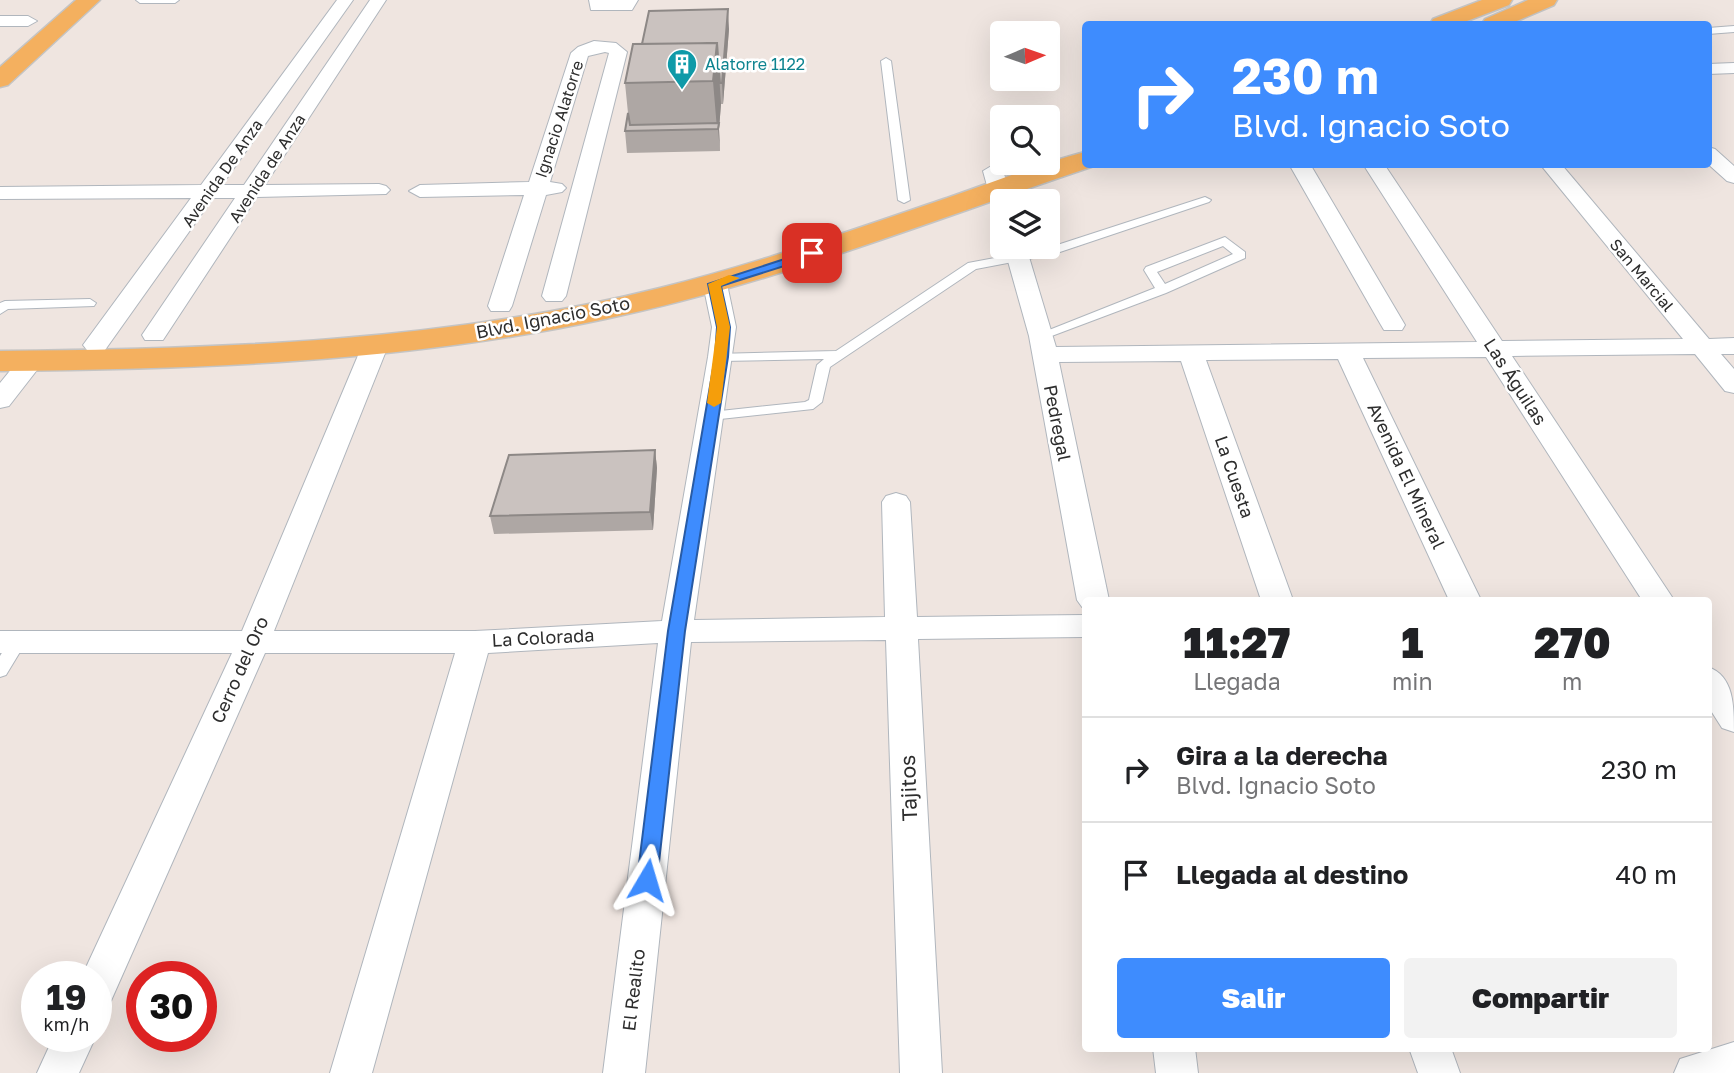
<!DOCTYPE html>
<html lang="es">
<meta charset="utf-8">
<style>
body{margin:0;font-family:"Golos Text",sans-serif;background:#f2f2f2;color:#202124;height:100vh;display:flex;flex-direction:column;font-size:26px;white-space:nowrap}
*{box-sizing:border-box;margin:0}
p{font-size:23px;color:#757577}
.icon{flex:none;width:38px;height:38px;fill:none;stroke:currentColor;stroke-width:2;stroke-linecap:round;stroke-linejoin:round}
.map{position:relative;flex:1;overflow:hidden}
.details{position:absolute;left:1082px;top:597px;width:630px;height:455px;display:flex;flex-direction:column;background:#fff;border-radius:7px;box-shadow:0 7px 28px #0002}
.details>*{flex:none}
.hud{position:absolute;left:1082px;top:21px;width:630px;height:147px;border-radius:7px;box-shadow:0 7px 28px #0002;background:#3e8cfe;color:#fff;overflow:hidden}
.needle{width:46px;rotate:88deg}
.controls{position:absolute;left:990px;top:21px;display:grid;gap:14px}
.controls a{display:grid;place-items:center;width:70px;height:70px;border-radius:7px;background:#fff;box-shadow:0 7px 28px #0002;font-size:35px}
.speed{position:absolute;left:21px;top:961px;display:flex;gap:14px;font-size:35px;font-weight:700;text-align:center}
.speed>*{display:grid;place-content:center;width:91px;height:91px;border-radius:50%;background:#fff;box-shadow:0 7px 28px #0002;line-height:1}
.speed small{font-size:18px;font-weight:400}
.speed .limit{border:10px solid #d22;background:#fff;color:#111}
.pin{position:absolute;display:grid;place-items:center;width:60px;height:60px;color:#fff;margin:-30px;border-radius:14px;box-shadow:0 4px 10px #0006}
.me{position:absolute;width:77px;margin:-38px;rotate:7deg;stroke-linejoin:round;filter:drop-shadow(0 0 5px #0008)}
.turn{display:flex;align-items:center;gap:24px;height:147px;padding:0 35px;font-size:32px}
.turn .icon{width:91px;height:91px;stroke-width:2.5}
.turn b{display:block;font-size:49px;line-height:60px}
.eta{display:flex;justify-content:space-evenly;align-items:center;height:119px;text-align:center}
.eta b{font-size:42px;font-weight:800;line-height:49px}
.action{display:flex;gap:14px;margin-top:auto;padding:14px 35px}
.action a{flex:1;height:80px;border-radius:7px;background:#3e8cfe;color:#fff;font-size:28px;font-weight:800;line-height:80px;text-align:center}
.action a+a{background:#f2f2f2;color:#202124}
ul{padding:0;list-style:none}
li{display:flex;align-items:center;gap:21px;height:105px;padding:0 35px;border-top:2px solid #e0e0e0}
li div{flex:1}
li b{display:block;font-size:26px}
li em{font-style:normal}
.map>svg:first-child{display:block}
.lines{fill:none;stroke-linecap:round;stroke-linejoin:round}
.lane-casing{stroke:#b0b6bd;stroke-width:2}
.street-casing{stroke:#b0b6bd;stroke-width:2}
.primary-casing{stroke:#c4c4c4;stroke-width:3}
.lane{fill:#fff;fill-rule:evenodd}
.street{fill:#fff;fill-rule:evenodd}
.primary{fill:#f4b05f;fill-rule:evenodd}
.wall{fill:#aea7a4}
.shaded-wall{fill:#8d8886}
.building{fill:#cac2bf;stroke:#8d8886;stroke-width:2}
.route{fill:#3e8cfe;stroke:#285ba5;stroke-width:2}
.slow{fill:#f59e0b}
.labels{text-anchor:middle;stroke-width:5;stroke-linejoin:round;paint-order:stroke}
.far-culture-label{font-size:16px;fill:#0d838f;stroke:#fff;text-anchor:start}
.far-street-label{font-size:16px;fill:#2d2d2d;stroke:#fff}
.street-label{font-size:18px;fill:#2d2d2d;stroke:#fff}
.near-street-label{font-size:21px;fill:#2d2d2d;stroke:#fff}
</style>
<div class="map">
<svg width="1734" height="1073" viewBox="0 0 1734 1073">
<rect width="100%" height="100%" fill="#efe5e0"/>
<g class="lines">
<!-- lane casing -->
<g class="lane-casing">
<path id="lane" d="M136,0h43l-4,3h-35z
M1734,26v6l-26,2v-6z
M886,58l5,3 19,139 -6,3 -6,-3 -17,-139z
M1205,197l6,3 -2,2 -155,52 -78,15 -146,98 -8,35 -9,7 -102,11 -7,-4 7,-4 94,-10 4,-2 8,-35 7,-6 -103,2 -5,-1v-6l120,-3 132,-88 80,-15z
M1225,237l20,15v6l-79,35 -125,47 -7,-4 121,-48 -11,-18 2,-3zM1223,246l10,8 -68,30 -8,-12z
M90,299l6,4 -2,3 -86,3 -8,5v-11l5,-2z
M17,636l6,2 3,4 -20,33 -6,2v-21l11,-18z"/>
</g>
<!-- street casing -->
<g class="street-casing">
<path id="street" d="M337,0h16l-131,185h22l126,-185h16l-121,185 114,-1 7,2 4,4 -4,4 -129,3 -94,143h-18l-3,-5 93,-137h-22l-108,152h-18l-4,-5 108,-147 -191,1v-12l201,-2z
M589,0h49l-6,10h-41z
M0,16h28l9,5 -9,5h-28z
M594,41l22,2 11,9 -61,244 -4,5h-16l-4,-5 67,-243 -4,-1 -17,4 -38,126 12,2 4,4 -4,4 -16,3 -34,111 -3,5h-18l-3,-5 36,-111 -104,2 -11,-6 11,-6 109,-3 42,-129 7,-6z
M1734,63v10l-26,1v-10z
M1708,147l7,2 19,17v17l-7,-2 -19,-17z
M1289,164h21l95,161 -3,5h-18l-3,-5z
M1363,164h21l118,177 181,-2 -143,-175h21l148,175 25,-1v16h-13l13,15v24l-9,-2 -30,-37 -183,2 162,244h-32l-156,-243 -123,1 118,242h-32l-111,-241 -132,1 87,240h-32l-80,-239 -122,1 50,238h-24v8l-3,-1 -5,-7 -48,-264 -25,-89h22l30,100 421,-5z
M993,165l10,6 10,30h-10v9l-11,-6 -9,-33z
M715,277l8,2 4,5 9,43 -42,293 191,-3 -3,-115 4,-6 10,-3 10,3 4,6 7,115 168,-2v22l-167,2 24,434h-42l-14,-433 -195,2 -46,431h-42l55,-430 -170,10 -116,420h-42l125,-420h-190l-155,350 -14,5v-32h-14l150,-323h-232v-22h242l120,-285 4,-5h18l4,5 -114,285h201l187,-10 46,-264 4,-30 -9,-43 4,-5z
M31,353l9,3 4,5 -35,45 -9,2v-25l22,-27z
M1708,667c26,9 26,39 26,65l-12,-4 -14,-22z
M54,1036h42l-17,37h-42z
M1734,1042v31h-60l6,-14z
M1153,1048h42l3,25h-42z
M1409,1048h42l9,25h-42z"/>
</g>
<!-- primary casing -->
<g class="primary-casing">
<path id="primary" d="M76,0h24l-92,85 -8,2v-20z
M1482,0h30l-3,5 -50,19h-29l3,-5z
M1528,0h29l-3,5 -44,19h-28l3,-5z
M1085,152v12l9,2c-161,54 -321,118 -489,153 -199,43 -402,50 -605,52v-20c221,-2 444,-9 660,-63 97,-24 192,-58 287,-90 46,-16 91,-34 138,-46z"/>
</g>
<!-- lane -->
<use href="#lane" class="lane"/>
<!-- street -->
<use href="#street" class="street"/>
<!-- primary -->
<use href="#primary" class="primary"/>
</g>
<!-- wall -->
<path class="wall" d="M729,29l-6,75h-2l-2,25 1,22 -93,2 -2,-22 3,-18 -3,-30 17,-39z
M655,450l2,18 -4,62 -159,4 -4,-18z"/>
<!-- shaded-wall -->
<path class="shaded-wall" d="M728,9l1,20 -6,75 -1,-21z
M717,43l4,61 -2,25 1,22 -2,-22h-1l-4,-48z
M655,450l2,18 -4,62 -3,-18z"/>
<!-- building -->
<path class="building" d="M728,9l-6,74h-2l-3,-40 -75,1 7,-33z
M717,43l-4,38 -88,2 8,-39z
M628,113l2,12 89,-2 -1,6 -93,2z
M655,450l-5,62 -160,4 19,-61z"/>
<!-- route -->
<path class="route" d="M812,250l4,1v5l-95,30 9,41 -2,30 -43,274 -28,249 -3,6 -7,2 -7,-2 -3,-6 31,-249 47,-274 2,-30 -9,-43z"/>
<!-- slow -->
<path class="slow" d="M729,275l11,3 -19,8 9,41 -9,76 -7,4 -7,-4 10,-76 -9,-43z"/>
<!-- icons -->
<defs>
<g id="building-pin" transform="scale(1.575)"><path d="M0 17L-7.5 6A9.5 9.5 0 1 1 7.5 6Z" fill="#0f9aa8" stroke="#fff"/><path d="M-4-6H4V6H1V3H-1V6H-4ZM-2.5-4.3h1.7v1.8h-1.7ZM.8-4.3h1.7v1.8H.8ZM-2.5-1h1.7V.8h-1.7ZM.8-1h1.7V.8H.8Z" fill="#fff"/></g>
</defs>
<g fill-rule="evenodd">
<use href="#building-pin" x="682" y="64"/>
</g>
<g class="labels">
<!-- far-culture labels -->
<g class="far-culture-label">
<text x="705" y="70">Alatorre 1122</text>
</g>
<!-- far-street labels -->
<g class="far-street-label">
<text transform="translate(559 119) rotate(-72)" y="6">Ignacio Alatorre</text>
<text transform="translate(267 168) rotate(-57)" y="6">Avenida de Anza</text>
<text transform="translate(222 173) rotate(-55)" y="6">Avenida De Anza</text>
<text transform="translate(1642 275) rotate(50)" y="6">San Marcial</text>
</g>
<!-- street labels -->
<g class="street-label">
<text transform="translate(553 318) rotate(-11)" y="6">Blvd. Ignacio Soto</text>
<text transform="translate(1515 382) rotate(57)" y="6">Las Águilas</text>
<text transform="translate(1057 423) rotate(79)" y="6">Pedregal</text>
<text transform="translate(1406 476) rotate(65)" y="6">Avenida El Mineral</text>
<text transform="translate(1234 477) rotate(71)" y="6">La Cuesta</text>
<text transform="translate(543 638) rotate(-3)" y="6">La Colorada</text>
<text transform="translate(240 670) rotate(-66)" y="6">Cerro del Oro</text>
<text transform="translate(634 990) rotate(-83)" y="6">El Realito</text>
</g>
<!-- near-street labels -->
<g class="near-street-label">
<text transform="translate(909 788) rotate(-92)" y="7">Tajitos</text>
</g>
</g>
</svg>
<div class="controls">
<a><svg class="needle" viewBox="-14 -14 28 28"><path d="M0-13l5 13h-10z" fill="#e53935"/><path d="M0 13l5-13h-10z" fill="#757577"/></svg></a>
<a><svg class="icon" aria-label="search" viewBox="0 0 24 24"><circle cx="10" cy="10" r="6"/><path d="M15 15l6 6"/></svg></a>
<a><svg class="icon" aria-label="layers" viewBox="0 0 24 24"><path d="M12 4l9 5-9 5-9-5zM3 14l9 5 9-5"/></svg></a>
</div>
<div class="speed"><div>19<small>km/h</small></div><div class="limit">30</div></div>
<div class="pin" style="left:812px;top:253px;background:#d93025"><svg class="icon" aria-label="arrive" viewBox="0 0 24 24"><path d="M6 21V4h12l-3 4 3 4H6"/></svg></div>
<svg class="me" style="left:647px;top:880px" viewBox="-20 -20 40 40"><path d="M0-17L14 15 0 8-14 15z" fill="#3e8cfe" stroke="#fff" stroke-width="4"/></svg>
<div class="hud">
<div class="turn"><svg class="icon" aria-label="right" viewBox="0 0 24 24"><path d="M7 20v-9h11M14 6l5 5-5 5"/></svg><div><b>230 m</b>Blvd. Ignacio Soto</div></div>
</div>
<section class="details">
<div class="eta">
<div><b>11:27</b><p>Llegada</p></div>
<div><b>1</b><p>min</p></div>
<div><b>270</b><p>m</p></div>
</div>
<ul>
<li><svg class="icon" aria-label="right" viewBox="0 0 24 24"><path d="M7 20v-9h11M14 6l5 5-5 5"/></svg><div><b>Gira a la derecha</b><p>Blvd. Ignacio Soto</p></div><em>230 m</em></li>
<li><svg class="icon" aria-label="arrive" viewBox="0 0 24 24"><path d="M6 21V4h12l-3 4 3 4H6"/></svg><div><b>Llegada al destino</b></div><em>40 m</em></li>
</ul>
<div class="action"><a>Salir</a><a>Compartir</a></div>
</section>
</div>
